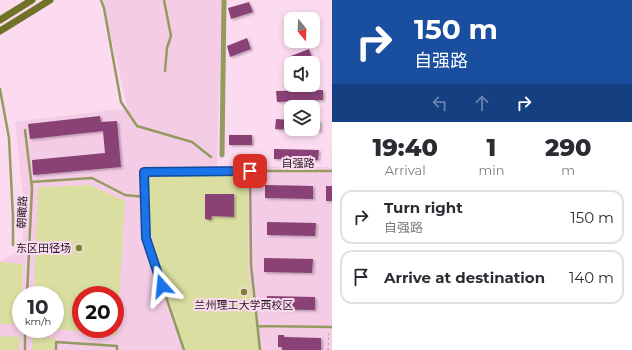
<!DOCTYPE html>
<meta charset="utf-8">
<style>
body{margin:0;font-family:Montserrat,"Noto Sans SC",sans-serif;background:#f7f7f7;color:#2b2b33;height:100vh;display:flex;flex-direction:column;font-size:15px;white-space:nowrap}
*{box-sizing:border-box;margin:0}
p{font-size:13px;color:#7c7c81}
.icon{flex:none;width:22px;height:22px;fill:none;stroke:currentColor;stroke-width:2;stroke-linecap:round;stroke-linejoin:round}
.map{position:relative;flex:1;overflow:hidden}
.panel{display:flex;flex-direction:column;background:#fff;width:300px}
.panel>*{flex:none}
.guide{background:#1a4fa0;color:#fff;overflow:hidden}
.needle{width:26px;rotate:161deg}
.fabs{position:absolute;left:284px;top:12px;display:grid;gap:8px}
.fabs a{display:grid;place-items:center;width:36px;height:36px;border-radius:8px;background:#fff;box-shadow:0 2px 6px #0003;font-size:20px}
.speed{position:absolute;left:12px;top:286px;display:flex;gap:8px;font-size:20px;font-weight:700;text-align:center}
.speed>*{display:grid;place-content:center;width:52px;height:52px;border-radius:50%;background:#fff;box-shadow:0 2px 6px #0003;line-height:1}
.speed small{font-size:10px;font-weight:400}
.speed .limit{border:6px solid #d22;background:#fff;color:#111}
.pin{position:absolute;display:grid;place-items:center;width:34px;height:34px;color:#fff;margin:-17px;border-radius:8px;box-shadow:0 2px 6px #0006}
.me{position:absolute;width:44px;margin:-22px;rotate:342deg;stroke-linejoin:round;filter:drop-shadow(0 0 3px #0008)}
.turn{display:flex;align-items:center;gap:14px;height:84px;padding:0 16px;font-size:18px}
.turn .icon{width:52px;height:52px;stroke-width:2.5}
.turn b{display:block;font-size:28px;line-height:34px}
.lanes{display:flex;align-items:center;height:38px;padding:0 16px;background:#0003;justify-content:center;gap:20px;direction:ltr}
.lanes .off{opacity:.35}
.eta{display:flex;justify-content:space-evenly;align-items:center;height:68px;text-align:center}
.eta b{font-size:24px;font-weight:800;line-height:28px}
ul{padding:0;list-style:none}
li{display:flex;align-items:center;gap:12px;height:54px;margin:0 8px 6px;padding:0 8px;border:2px solid #e1e1e2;border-radius:12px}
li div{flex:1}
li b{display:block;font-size:15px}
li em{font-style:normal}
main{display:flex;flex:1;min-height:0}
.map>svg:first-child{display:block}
.built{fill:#f4cce6;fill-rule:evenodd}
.green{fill:#dadfa1;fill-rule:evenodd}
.building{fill:#8a4276;filter:url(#shadow)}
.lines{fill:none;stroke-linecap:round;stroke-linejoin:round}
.path{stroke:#ac93a3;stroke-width:1;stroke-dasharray:2 3;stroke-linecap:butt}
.lane{stroke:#959a5f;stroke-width:2.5}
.street{stroke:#959a5f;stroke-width:5}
.secondary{stroke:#6f7328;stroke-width:7}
.route-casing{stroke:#114b97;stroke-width:10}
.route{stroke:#1a73e8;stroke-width:7}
.poi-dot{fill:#7d822c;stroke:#fcdbf0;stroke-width:1.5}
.labels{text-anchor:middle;stroke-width:4;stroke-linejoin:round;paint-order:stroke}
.street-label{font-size:11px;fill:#23181f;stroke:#fcdbf0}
.poi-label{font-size:11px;fill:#23181f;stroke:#fcdbf0;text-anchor:end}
</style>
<main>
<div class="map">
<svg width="332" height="350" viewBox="0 0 332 350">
<defs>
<filter id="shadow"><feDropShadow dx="2" dy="1.5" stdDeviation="1" flood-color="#0004"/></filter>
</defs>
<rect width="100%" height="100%" fill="#fcdbf0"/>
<!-- built -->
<path class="built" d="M103,0h119l-5,166 114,1 1,-23v206h-332v-89l23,-12 -1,-62 -7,-65 105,-13 8,2zM21,295h34v34h-34zM81,295h34v34h-34z"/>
<!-- green -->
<path class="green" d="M247,174l1,97 12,79h-75l-23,-72 -11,-45 -3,-58z
M90,185l35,16 -8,134 -62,-6v-34h-21l4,-108zM81,295h34v34h-34z
M0,262l23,2 -1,31h-1v29h-21z
M0,336l20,1 -1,13h-19z
M32,337l23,1 -1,12h-22z"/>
<!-- building -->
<path class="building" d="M249,2l4,10 -22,7 -3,-11z
M247,38l4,11 -21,8 -3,-11z
M309,49l4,11 -9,3h-14l-2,-6z
M323,90v10l-46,2 -1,-11z
M100,116l1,6 16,-1 4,46 -88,8 -1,-15 73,-7 -2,-22 -73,8 -2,-15z
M276,119l15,1v10l-16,-1z
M313,120l7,1v10h-7z
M229,135h23v10h-23z
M274,149l45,1 -1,10 -44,-1z
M265,185l48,1v13l-48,-1z
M326,186h6v15h-6z
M205,194h29v23l-22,-1 -1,4 -6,-1z
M267,222l49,1 -1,13 -48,-1z
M264,258l49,1 -1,14 -48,-1z
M267,296l48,1v13l-49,-1z
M278,335h6v2l37,1v12h-39v-3h-4z"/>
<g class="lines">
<!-- path -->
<path class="path" d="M328,350l1,-18"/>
<!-- lane -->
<path class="lane" d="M101,0l3,8 17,94 16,24 55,16 19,15
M164,0l7,36 -4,12 -2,23
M0,89l9,49 4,79v28
M25,130l7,58 -5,107
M250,171l1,94 9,85
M31,182l61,-4 33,17 20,2
M257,326l75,1
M25,350v-21
M56,350v-8l61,4v4
M184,350l-38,-112 -2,-67h188"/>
<!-- street -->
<path class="street" d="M222,155l2,-155"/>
<!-- secondary -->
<path class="secondary" d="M0,20l32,-20
M0,31l50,-31"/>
</g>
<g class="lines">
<!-- route casing -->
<g class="route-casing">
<path id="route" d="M162,286l-16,-48 -2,-66 106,-1"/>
</g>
<!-- route -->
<use href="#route" class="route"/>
</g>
<!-- markers -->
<g class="poi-dot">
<circle cx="79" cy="248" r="4"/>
<circle cx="244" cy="292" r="4"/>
</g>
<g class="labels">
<!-- street labels -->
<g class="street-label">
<text x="298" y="167">自强路</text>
<text transform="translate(22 212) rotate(-87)" y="4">朝瞰路</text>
</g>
<!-- poi labels -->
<g class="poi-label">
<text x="71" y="252">东区田径场</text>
<text x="244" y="309" text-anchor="middle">兰州理工大学西校区</text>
</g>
</g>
</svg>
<div class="fabs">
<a><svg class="needle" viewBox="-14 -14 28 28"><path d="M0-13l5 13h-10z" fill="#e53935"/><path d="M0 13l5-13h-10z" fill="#7c7c81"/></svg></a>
<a><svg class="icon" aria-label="sound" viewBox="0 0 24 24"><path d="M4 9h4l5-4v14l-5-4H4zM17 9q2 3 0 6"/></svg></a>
<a><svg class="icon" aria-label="layers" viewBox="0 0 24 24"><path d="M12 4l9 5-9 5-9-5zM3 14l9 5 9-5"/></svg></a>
</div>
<div class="speed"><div>10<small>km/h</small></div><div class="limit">20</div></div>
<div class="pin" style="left:250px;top:171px;background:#d93025"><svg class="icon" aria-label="arrive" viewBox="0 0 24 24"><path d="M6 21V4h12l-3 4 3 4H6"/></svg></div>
<svg class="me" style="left:162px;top:286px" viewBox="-20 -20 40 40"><path d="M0-17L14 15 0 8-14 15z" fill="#1a73e8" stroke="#fff" stroke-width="4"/></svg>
</div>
<section class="panel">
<div class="guide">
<div class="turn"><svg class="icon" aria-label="right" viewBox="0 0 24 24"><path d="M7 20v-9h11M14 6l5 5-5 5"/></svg><div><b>150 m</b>自强路</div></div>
<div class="lanes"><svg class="icon off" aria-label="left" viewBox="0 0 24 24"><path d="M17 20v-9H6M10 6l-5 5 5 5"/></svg><svg class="icon off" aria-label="ahead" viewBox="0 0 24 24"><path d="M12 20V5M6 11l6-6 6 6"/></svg><svg class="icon" aria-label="right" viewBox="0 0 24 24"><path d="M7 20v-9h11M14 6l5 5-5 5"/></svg></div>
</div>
<div class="eta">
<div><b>19:40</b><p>Arrival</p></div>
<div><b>1</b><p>min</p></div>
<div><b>290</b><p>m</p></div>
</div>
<ul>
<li><svg class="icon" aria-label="right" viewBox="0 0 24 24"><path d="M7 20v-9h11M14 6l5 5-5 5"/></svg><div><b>Turn right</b><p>自强路</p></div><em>150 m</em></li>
<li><svg class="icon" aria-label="arrive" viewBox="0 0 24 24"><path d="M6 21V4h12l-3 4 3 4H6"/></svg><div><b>Arrive at destination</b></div><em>140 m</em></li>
</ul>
</section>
</main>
